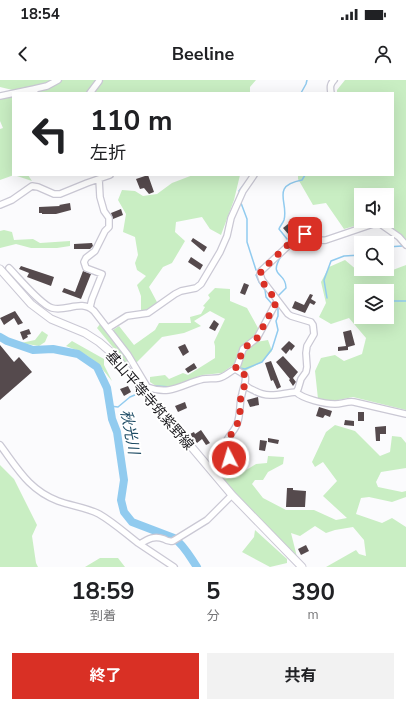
<!DOCTYPE html>
<html lang="ja">
<meta charset="utf-8">
<style>
body{margin:0;font-family:"Nunito Sans","Noto Sans JP",sans-serif;background:#f2f2f2;color:#202124;height:100vh;display:flex;flex-direction:column;font-size:15px;white-space:nowrap}
*{box-sizing:border-box;margin:0}
p{font-size:13px;color:#757577}
.icon{flex:none;width:22px;height:22px;fill:none;stroke:currentColor;stroke-width:2;stroke-linecap:round;stroke-linejoin:round}
.map{position:relative;height:487px;overflow:hidden}
.panel{display:flex;flex-direction:column;background:#fff;flex:1}
.panel>*{flex:none}
.top-card{position:absolute;left:12px;top:12px;width:382px;height:84px;border-radius:0px;box-shadow:0 4px 16px #0002;background:#fff;color:#202124;overflow:hidden}
.fabs{position:absolute;left:354px;top:108px;display:grid;gap:8px}
.fabs a{display:grid;place-items:center;width:40px;height:40px;border-radius:0px;background:#fff;box-shadow:0 4px 16px #0002;font-size:20px}
.pin{position:absolute;display:grid;place-items:center;width:34px;height:34px;color:#fff;margin:-17px;border-radius:8px;box-shadow:0 2px 6px #0006}
.me{position:absolute;width:44px;margin:-22px;rotate:355deg;stroke-linejoin:round;filter:drop-shadow(0 0 3px #0008)}
.turn{display:flex;align-items:center;gap:14px;height:84px;padding:0 12px;font-size:18px}
.turn .icon{width:52px;height:52px;stroke-width:2.5}
.turn b{display:block;font-size:28px;line-height:34px}
.eta{display:flex;justify-content:space-evenly;align-items:center;height:68px;text-align:center}
.eta b{font-size:24px;font-weight:700;line-height:28px}
.cta{display:flex;gap:8px;margin-top:auto;padding:8px 12px}
.cta a{flex:1;height:46px;border-radius:0px;background:#d93025;color:#fff;font-size:16px;font-weight:700;line-height:46px;text-align:center}
.cta a+a{background:#f2f2f2;color:#202124}
.status{display:flex;justify-content:space-between;align-items:center;height:28px;padding:0 20px;background:#fff;direction:ltr}
.status svg{height:11px;fill:currentColor}
header{display:flex;justify-content:space-between;align-items:center;height:52px;padding:0 12px;background:#fff;font-size:18px;font-weight:700}
.map>svg:first-child{display:block}
.green{fill:#c9eec3;fill-rule:evenodd}
.lines{fill:none;stroke-linecap:round;stroke-linejoin:round}
.stream{stroke:#91cbef;stroke-width:1.5}
.river{stroke:#91cbef;stroke-width:8}
.building{fill:#554a4d}
.minor-casing{stroke:#cac8d4;stroke-width:8}
.major-casing{stroke:#cac8d4;stroke-width:9}
.minor{stroke:#fff;stroke-width:5.5}
.major{stroke:#fff;stroke-width:7}
.route{stroke:#d93025;stroke-width:7;stroke-dasharray:0 12.6}
.labels{text-anchor:middle;stroke-width:4;stroke-linejoin:round;paint-order:stroke}
.street-label{font-size:14px;fill:#1b1a1e;stroke:#fff}
.water-label{font-size:15px;font-style:italic;fill:#1c4a63;stroke:#fff}
</style>
<div class="status"><b>18:54</b><svg viewBox="0 0 49 12"><path d="M0 12V9h3v3zM5 12V6h3v6zM10 12V3h3v9zM15 12V0h3v12zM26 1h20v11H26zM47 4h2v5h-2z"/></svg></div>
<header><svg class="icon" aria-label="back" viewBox="0 0 24 24"><path d="M15 5l-7 7 7 7"/></svg>Beeline<svg class="icon" aria-label="person" viewBox="0 0 24 24"><circle cx="12" cy="8" r="4"/><path d="M4 21q1-7 8-7t8 7"/></svg></header>
<div class="map">
<svg width="406" height="487" viewBox="0 0 406 487">
<rect width="100%" height="100%" fill="#fbfbfd"/>
<!-- green -->
<path class="green" d="M0,0h256l-6,7v6h-225l-25,-6z
M345,0h61v163l-28,-22h9v-26h-26v26h11l-28,8 -18,-26 -13,2 -15,-26v-4h95v-82h-56v-3z
M9,16h4v79h15l4,6 -18,-6 -14,5v-51l3,-1 -3,-7v-22z
M193,95h47l-6,25 -13,35 -11,-6 -8,-12 -26,5 -1,10 10,9 -13,22 -9,4 -14,20 9,17 -8,7h-9v-15l-4,-11 9,-9 -9,-6 -2,-7 3,-8 -3,-18 -12,-5 3,-18 -8,-14 4,-10 13,1 8,5 14,-2 15,-11z
M4,150l8,2 2,8 19,-1 7,4 30,-2v5l-13,2h-26l-15,-4 -16,4v-17z
M345,180l19,16h13l29,-11v145l-53,-13 -20,4 -15,-2 -3,-28 6,-13 14,-3 9,6 18,-7 4,-16 -17,-20 -18,6 -12,-7 7,-14 -5,-21 8,-15zM361,211h26v26h-26z
M215,208l15,1v12l17,7 11,20 -2,14 12,-2 4,11 -10,11 -17,9 -12,-6 -11,8 -20,2 -29,11h-17l-6,-4v-5l15,-2 4,4 14,-6 5,2 27,-17v-12l-1,-4 11,-23 -15,-8 -16,10 7,5 -17,7 -22,4 -26,26h-10l-29,-35 3,-4 10,8 9,-6 15,19 21,-15 4,-7h32l-1,-6 11,-3 4,-7 -2,-1 7,-8 -2,-3z
M42,251l6,4 -3,7 -6,4 -18,-3 14,-3z
M72,261l32,18v6l8,16c-16,-20 -21,-26 -46,-35z
M335,345l20,6 25,25 10,-4 2,-16 9,1 5,6v25l-25,4 -5,10 2,5 24,5 4,-1v6l-14,5 -23,-5 -8,1 -5,16 26,9 10,-5 14,9v40h-80l30,-17 3,4 7,2 -2,-16 -11,-13 -18,3 -9,3 -11,-7 -15,10 -9,-3 6,24 -77,-80 17,-13 6,8 13,-8 11,-1 1,-7 16,1 -1,7 -15,8 -5,8h-8l-3,4 11,14 23,12h28l22,10 11,-2 -24,-22 14,-15 -14,-19 -8,5 -3,-5 14,-30z
M0,385l14,14 23,46 -5,11 4,27 2,4h-38z
M255,450l32,29v4l-17,4 -28,-15 12,-15z
M100,478h18l7,9h-40z"/>
<g class="lines">
<!-- stream -->
<path class="stream" d="M301,13l5,-9 1,-4
M239,111l4,-5
M241,123l6,16v23l9,28
M287,159l-8,-10c1,-3 4,-6 5,-9 5,-18 -14,-34 18,-40l3,-5
M387,167l15,-1
M256,195l3,7 6,8 1,7 6,7
M278,216l8,-8c0,-17 -18,-10 -5,-32
M327,218l-3,-18 7,-19 13,-5 17,-1
M387,221h19
M357,231l4,-3
M240,288l5,1 17,-7 10,-13 6,-19 -2,-9 2,-5v-7l-1,-2
M209,296l12,-1
M155,306l16,1
M110,326l8,1 12,-10 7,-3"/>
<!-- river -->
<path class="river" d="M0,257l7,4 26,9 20,-1 25,5 19,13 10,21 5,31 5,13 7,48 -3,20 3,12 8,10 42,16c10,7 16,19 23,29"/>
</g>
<!-- building -->
<path class="building" d="M148,95l6,17 -5,2 -5,-6 -4,1 -4,-10z
M70,123l1,7 -15,4h-14v-1h-3v-6l21,-1 -1,-1z
M121,129l2,6 -10,4 -2,-6z
M288,144l5,8 -4,3 -6,-7z
M193,158l14,9 -3,5 -13,-11z
M92,163l1,3 -3,3h-16v-5z
M191,177l12,8 -3,5 -12,-8z
M21,186l33,11 -3,9 -24,-9 2,-4 -10,-4z
M83,191l8,3 -10,25 -19,-7 2,-4 11,4z
M244,203l5,2 -4,10 -5,-2z
M310,214l3,1 -2,4 5,3 -2,3 -4,-2 -5,10 -13,-5 3,-7 9,4z
M15,231l8,12 -5,2 -4,-7 -10,7 -4,-7z
M214,240l5,4 -4,7 -6,-3z
M29,249l2,5 -4,1 1,2 -5,3 -3,-8z
M351,250l4,15 -7,2v3l-10,1v-4l8,-1 -3,-14z
M289,261l6,5 -4,5 -1,-2 -4,5 -5,-5z
M185,264l4,8 -6,4 -5,-9z
M0,265l14,17 5,-5 13,15 -32,28z
M283,276l15,16 -5,6 3,4 -3,4 -4,-6 1,-1 -14,-17z
M271,281l10,26 -4,2 -4,-9 -2,1 -6,-18z
M194,283l3,5 -9,5 -3,-4z
M128,306l3,6 -7,4 -4,-7z
M258,317l1,8 -9,2 -3,-7z
M185,322l2,6 -9,4 -3,-6z
M319,327l13,4 -2,6 -5,-2 -2,3 -7,-2z
M358,332h6v9h-6z
M345,340l9,1v5l-10,-1z
M386,346v8h-6v7h-4l-1,-14z
M201,350l9,13 -4,2 -4,-6 -5,4 -7,-9 4,-2 1,2z
M268,358l11,2 -1,4 -10,-2z
M260,360l7,1 -2,10 -6,-1z
M231,369h11v8h-5l1,3 -4,1z
M287,408h6v2l13,1 -1,16h-19z
M306,465l3,6 -8,4 -3,-6z"/>
<g class="lines">
<!-- minor casing -->
<g class="minor-casing">
<path id="minor" d="M35,13l-1,-4 13,-3 11,-6
M90,13l9,-12
M331,13c-1,-6 -1,-9 3,-13
M0,16l34,-7
M0,125l12,-5 20,-14 6,1 16,7h6l27,-11 23,-8
M9,188c10,10 32,37 43,40 15,4 29,-9 42,3l34,44 18,30 -1,4
M90,227l2,-8 10,-25 -16,-6 -2,-6 2,-4 9,-7 10,-20 4,-4v-9l-5,-7 -4,-14 -1,-18
M108,248l19,-12 21,-3 27,-19 6,-3 15,-3 5,-4 19,-32 7,-16 4,-18 12,-27 11,-16
M235,289l3,-5 5,-15 14,-11 20,-37
M245,304c2,4 6,5 10,7 14,8 27,2 41,1 7,7 29,12 39,12 7,0 12,-3 19,-2l52,12
M147,307c24,9 35,-3 56,-8 5,-1 11,0 16,-1 6,-1 10,-6 16,-9 3,2 8,4 10,7 2,5 -2,12 -3,18 -3,10 -1,20 -5,30 -2,6 -7,10 -10,16 -4,9 8,21 0,30 -3,2 -7,5 -10,7
M296,312l2,-3 3,-10 5,-7 1,-5 -1,-14 1,-7 7,-12 -1,-9 -2,-3 -20,-6 -3,-2 -26,-34 -2,-6 1,-3 40,-37c9,1 15,8 25,6l50,-17h3l20,14 7,8
M0,365c18,24 29,45 58,56 13,5 28,6 41,13 14,8 26,19 39,29 12,8 24,16 36,24
M140,464c8,-5 14,-9 24,-5 3,2 5,3 9,2l34,-21 25,-25"/>
</g>
<!-- major casing -->
<g class="major-casing">
<path id="major" d="M0,189l31,35 20,15 34,14 14,9 14,12 119,141 70,72"/>
</g>
<!-- minor -->
<use href="#minor" class="minor"/>
<!-- major -->
<use href="#major" class="major"/>
</g>
<g class="lines">
<!-- route -->
<path class="route" d="M229,378l-3,-13 2,-6 8,-12 4,-10v-16l5,-17v-7l-1,-3 -9,-5 3,-5 5,-15 14,-11 20,-37c-6,-8 -18,-19 -16,-30l36,-35 4,-2h4"/>
</g>
<g class="labels">
<!-- street labels -->
<g class="street-label">
<text transform="translate(150 320) rotate(49)" y="5">基山平等寺筑紫野線</text>
</g>
<!-- water labels -->
<g class="water-label">
<text transform="translate(130 352) rotate(79)" y="5">秋光川</text>
</g>
</g>
</svg>
<div class="fabs">
<a><svg class="icon" aria-label="sound" viewBox="0 0 24 24"><path d="M4 9h4l5-4v14l-5-4H4zM17 9q2 3 0 6"/></svg></a>
<a><svg class="icon" aria-label="search" viewBox="0 0 24 24"><circle cx="10" cy="10" r="6"/><path d="M15 15l6 6"/></svg></a>
<a><svg class="icon" aria-label="layers" viewBox="0 0 24 24"><path d="M12 4l9 5-9 5-9-5zM3 14l9 5 9-5"/></svg></a>
</div>
<div class="pin" style="left:305px;top:154px;background:#d93025"><svg class="icon" aria-label="arrive" viewBox="0 0 24 24"><path d="M6 21V4h12l-3 4 3 4H6"/></svg></div>
<svg class="me" style="left:229px;top:378px" viewBox="-20 -20 40 40"><circle r="17" fill="#d93025" stroke="#fff" stroke-width="3"/><path d="M0-11L8 9 0 5-8 9z" fill="#fff"/></svg>
<div class="top-card">
<div class="turn"><svg class="icon" aria-label="left" viewBox="0 0 24 24"><path d="M17 20v-9H6M10 6l-5 5 5 5"/></svg><div><b>110 m</b>左折</div></div>
</div>
</div>
<section class="panel">
<div class="eta">
<div><b>18:59</b><p>到着</p></div>
<div><b>5</b><p>分</p></div>
<div><b>390</b><p>m</p></div>
</div>
<div class="cta"><a>終了</a><a>共有</a></div>
</section>
